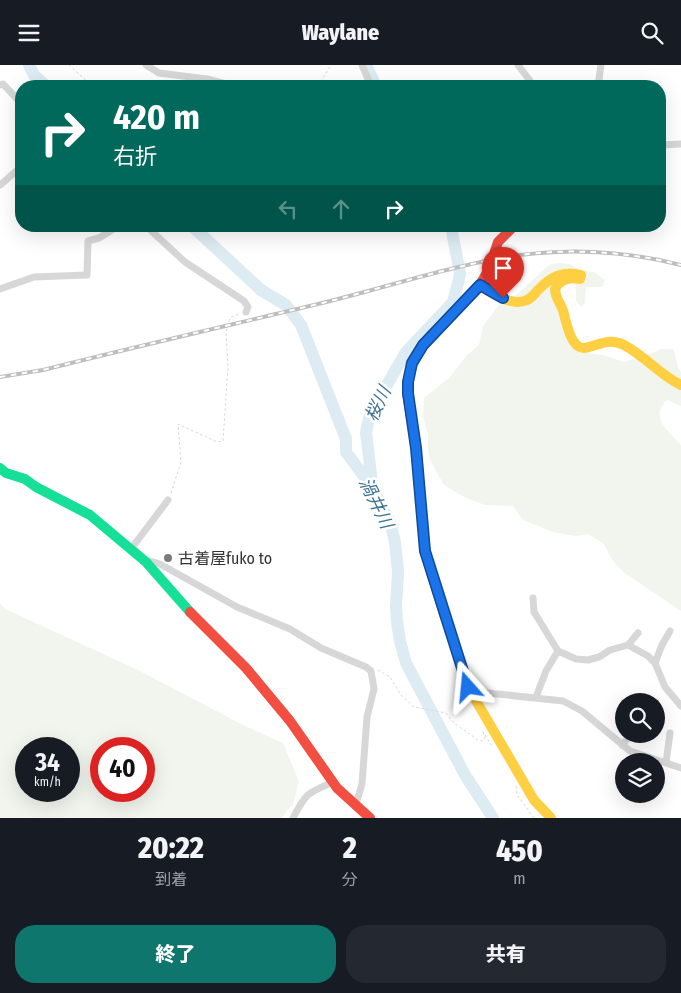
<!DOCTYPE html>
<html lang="ja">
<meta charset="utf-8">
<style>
body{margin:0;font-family:"Fira Sans Condensed","Noto Sans JP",sans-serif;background:#242831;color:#f1f3f6;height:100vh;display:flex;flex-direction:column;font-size:19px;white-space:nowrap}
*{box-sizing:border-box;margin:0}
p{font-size:16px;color:#9ea1a6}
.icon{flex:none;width:28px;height:28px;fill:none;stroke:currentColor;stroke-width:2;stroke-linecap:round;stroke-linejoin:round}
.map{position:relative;height:753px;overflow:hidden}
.details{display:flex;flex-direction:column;background:#171b24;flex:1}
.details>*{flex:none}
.guide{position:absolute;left:15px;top:15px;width:651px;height:152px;border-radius:20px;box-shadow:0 5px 20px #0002;background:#00695c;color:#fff;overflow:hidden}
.controls{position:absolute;left:615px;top:628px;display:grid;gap:10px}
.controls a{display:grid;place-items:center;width:50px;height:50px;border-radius:50%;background:#171b24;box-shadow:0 5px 20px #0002;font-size:25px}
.speed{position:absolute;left:15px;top:672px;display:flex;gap:10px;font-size:25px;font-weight:700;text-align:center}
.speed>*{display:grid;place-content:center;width:65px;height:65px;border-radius:50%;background:#171b24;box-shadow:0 5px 20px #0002;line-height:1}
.speed small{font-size:12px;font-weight:400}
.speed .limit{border:8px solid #d22;background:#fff;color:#111}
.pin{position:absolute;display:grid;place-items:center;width:42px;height:42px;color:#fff;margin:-51px -21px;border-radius:50% 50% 50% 0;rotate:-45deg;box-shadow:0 0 5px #0007}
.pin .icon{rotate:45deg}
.me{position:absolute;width:55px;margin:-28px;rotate:342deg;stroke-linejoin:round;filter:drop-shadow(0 0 4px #0008)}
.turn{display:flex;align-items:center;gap:18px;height:105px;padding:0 15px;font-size:22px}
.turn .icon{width:65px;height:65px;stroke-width:2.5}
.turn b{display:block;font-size:35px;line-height:42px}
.lanes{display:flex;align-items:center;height:48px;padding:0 15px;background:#0003;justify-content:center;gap:25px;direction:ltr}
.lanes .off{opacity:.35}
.eta{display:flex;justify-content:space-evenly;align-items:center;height:85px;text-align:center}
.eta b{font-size:30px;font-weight:800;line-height:35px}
.primary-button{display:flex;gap:10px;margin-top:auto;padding:10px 15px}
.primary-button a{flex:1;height:58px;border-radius:20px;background:#0f766e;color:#fff;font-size:20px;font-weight:800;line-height:58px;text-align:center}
.primary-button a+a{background:#242831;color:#f1f3f6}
header{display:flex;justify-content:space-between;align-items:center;height:65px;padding:0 15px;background:#171b24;font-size:22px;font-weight:800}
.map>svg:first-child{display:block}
.green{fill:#f1f5ed;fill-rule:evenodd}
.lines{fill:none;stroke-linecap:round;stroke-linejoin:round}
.river{stroke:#ddebf3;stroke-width:12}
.path{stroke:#d6d6d6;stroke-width:1;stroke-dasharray:2.5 2.5;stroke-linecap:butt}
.street{stroke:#d7d7d7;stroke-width:7}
.fast{stroke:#16e098;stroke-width:10}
.slow{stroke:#ffcf43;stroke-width:10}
.jam{stroke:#f24e42;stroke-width:10}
.rail-casing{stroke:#bebebe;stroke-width:4}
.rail{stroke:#fff;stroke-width:2;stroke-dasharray:5.5;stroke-linecap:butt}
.route-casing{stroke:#114b97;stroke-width:12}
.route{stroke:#1a73e8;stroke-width:9}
.poi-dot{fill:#7a7a7a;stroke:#fff;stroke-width:2}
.labels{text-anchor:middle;stroke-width:5;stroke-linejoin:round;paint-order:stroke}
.poi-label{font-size:16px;fill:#333;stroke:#fff;text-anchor:start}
.water-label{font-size:18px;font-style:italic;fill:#3f7597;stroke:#fff}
</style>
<header><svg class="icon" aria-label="menu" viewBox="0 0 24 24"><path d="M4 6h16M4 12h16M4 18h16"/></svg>Waylane<svg class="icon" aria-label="search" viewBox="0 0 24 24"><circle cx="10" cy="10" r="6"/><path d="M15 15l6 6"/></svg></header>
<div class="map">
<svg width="681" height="753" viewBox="0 0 681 753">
<rect width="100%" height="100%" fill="#fff"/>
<!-- green -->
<path class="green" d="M560,198l10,1 9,6 15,2 11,8 -3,7h-16l-1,16 -4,4 -5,-6v-16l-4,-3 -12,5 3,14 -3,15 1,11 10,20 7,5 25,3 21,7 26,-8 11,-5h12c4,7 3,19 8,23v34l-14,-6c-18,17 1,31 14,45v166l-58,-39 -12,-14 -7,-14 -16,-10 -13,2 -22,-4 -30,-12 -10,-14 -28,-1 -21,-8 -20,-12 -13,-23 -3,-11v-17l-5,-18 1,-18 25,-20 18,-23 12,-10 4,-19 19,-25 10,-2 38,-35z
M0,538l5,6 131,60 105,55 42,19 16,39 -6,22 -12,14h-281zM26,684h43v42h-43zM101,684h43v42h-43z"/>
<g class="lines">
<!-- river -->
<path class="river" d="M29,0l5,10 12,11
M366,0l10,21
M192,161l69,64 25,15 15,20 45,114v13l26,35 18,35 5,20 3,30 -2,35 1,15 3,19 6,22 59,112 28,43
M372,419l-6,-52 3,-13 5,-12 32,-55 47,-50 5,-19 2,-9 -9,-48"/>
<!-- path -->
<path class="path" d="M69,0l23,21
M318,21l13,-21
M621,165l1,-4
M171,428l10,-31 -3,-38 39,18 6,-1 5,-74 -2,-35 4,-14 8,-4
M378,605l12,7 11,18 13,12 32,6 8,10 24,17 4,1 3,-2 -2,-8
M485,670l7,11
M516,721l1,9 17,23"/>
<!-- street -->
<path class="street" d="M146,0l13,8 48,6 27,7
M362,0l9,21
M518,0l16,21
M0,20l3,-1 18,19
M598,21l3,-21
M660,80l21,-1
M0,120l21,-18
M146,161l39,36 59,39 4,6 -2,5
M0,224l34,-12 53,-2 1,-34 11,-3 19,-12
M131,484l37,-49
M146,497l4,-1 10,3 77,43 53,22 31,19 45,19 5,4 3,18 -7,28 -5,67 -6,20
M533,533l1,14 24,39 -12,20 -10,26
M670,566l-8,14 -7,18 10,24 16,19
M628,580l20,11 7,7
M558,586l18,8 12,1 11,-3 11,-7 18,-5 10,-12
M472,629l7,-2 84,9 19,10 48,40 51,17
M622,680l9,-11
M666,698l4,-30
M293,753c13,-25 14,-25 40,-36"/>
<!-- fast -->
<path class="fast" d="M0,403l6,5 19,6 11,8 54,28 56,47 44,50"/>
<!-- slow -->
<path class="slow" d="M480,220c12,9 32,22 47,15 5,-2 8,-7 12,-11 12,-12 24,-19 42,-14l-1,4c-10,-2 -20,0 -25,10 0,10 7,15 9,25 14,63 29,16 60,31 21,11 36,30 57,40
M444,549l24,73 66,113 17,18"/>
<!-- jam -->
<path class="jam" d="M190,547l56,56 44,53 47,67 33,30
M444,549l-19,-63 -9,-103 -9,-55 1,-11 4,-19 11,-18 57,-60 9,-16 9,-27 16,-16"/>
<!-- rail casing -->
<g class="rail-casing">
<path id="rail" d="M0,312l43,-7c91,-23 183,-44 275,-66 67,-16 134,-39 202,-49 53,-7 110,-3 161,10"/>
</g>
<!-- rail -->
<use href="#rail" class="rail"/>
</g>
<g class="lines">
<!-- route casing -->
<g class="route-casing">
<path id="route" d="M468,622l-43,-136 -9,-103 -8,-55v-11l4,-19 11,-18 57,-60 23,13"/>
</g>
<!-- route -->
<use href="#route" class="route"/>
</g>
<!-- markers -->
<circle class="poi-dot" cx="168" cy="493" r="5"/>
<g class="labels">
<!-- poi labels -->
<g class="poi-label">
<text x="178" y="499">古着屋fuko to</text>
</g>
<!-- water labels -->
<g class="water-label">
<text transform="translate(378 339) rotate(-65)" y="6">桜川</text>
<text transform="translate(376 438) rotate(64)" y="6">渦井川</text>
</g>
</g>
</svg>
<div class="controls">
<a><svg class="icon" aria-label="search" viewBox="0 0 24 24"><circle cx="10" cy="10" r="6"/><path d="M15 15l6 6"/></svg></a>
<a><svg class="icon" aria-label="layers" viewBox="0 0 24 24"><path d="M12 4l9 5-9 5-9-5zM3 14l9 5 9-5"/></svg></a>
</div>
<div class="speed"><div>34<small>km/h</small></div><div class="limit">40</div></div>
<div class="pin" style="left:503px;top:233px;background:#d93025"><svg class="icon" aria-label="arrive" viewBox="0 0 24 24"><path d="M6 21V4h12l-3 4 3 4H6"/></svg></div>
<svg class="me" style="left:468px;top:622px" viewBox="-20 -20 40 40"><path d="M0-17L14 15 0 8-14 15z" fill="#1a73e8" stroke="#fff" stroke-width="4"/></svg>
<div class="guide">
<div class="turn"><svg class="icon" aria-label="right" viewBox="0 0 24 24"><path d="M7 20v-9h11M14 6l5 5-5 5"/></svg><div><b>420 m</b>右折</div></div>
<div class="lanes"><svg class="icon off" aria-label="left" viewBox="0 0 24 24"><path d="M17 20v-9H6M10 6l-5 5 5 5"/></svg><svg class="icon off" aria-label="ahead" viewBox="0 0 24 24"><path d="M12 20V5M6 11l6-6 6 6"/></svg><svg class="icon" aria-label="right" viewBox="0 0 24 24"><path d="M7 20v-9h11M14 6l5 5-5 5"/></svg></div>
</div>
</div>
<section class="details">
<div class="eta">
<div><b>20:22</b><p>到着</p></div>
<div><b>2</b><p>分</p></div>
<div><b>450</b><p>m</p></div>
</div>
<div class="primary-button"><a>終了</a><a>共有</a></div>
</section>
